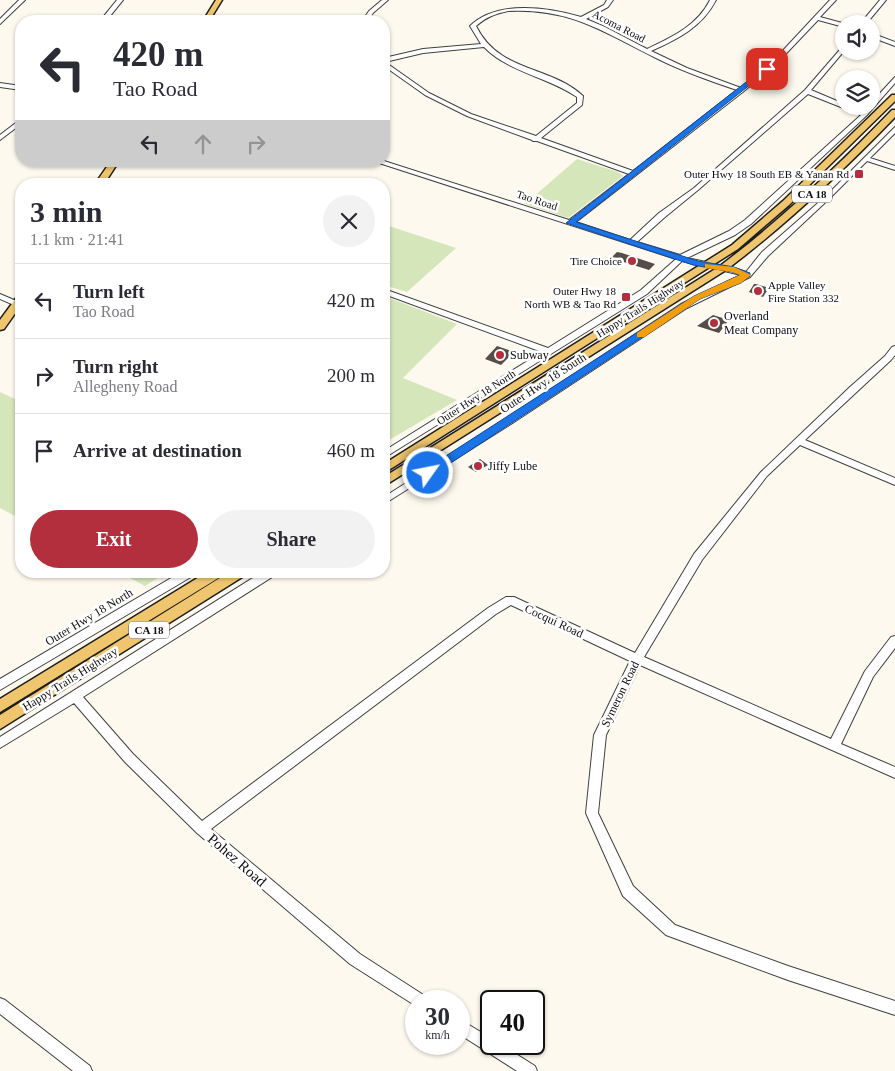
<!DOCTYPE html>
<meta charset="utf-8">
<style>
body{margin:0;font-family:Georgia,serif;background:#f2f2f3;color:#2b2b33;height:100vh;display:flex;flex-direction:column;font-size:19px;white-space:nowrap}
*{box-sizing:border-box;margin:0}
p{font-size:16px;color:#7c7c81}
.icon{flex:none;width:28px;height:28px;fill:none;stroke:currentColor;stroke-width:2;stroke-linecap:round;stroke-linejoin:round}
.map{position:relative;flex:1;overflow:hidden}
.sheet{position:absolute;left:15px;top:178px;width:375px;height:400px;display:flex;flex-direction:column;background:#fff;border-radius:20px;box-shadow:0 1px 4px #0004}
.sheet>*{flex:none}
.top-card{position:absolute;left:15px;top:15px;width:375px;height:152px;border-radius:20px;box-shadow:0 1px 4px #0004;background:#fff;color:#2b2b33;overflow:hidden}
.tools{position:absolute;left:835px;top:15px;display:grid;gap:10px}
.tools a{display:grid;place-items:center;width:45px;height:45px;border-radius:50%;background:#fff;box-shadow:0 1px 4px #0004;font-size:25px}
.speed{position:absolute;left:405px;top:990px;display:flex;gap:10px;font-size:25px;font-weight:700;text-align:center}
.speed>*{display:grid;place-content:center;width:65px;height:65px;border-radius:50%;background:#fff;box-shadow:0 1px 4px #0004;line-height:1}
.speed small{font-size:12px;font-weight:400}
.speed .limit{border:2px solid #111;border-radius:8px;background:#fff;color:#111}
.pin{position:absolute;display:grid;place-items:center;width:42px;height:42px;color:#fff;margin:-21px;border-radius:10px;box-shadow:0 2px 8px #0006}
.me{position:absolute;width:55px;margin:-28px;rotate:57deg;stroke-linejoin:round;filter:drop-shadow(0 0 4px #0008)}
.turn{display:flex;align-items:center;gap:18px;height:105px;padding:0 15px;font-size:22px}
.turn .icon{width:65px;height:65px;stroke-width:2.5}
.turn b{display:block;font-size:35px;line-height:42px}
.lanes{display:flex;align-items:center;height:48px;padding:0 15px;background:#0003;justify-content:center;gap:25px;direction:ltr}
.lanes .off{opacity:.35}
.round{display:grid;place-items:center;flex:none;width:52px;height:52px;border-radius:26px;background:#f2f2f3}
.headline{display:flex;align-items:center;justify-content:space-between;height:85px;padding:0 15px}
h1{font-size:30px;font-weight:700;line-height:38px}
.button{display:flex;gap:10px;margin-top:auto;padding:10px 15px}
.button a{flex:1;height:58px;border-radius:30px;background:#b32f3e;color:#fff;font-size:20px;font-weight:700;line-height:58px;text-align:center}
.button a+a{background:#f2f2f3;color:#2b2b33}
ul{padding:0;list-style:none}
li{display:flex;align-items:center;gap:15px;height:75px;padding:0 15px;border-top:1px solid #e1e1e2}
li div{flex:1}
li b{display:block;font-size:19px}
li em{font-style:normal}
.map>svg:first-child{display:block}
.green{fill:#d4e6ba}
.building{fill:#544d4a}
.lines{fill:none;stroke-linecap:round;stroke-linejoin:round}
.minor-casing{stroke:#404040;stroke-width:2}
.major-casing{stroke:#1e1e1e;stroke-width:3}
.minor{fill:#fff;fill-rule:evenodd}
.major{fill:#efc66d;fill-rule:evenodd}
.route{fill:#1a73e8;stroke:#114b97}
.slow{fill:#f59e0b}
.poi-dot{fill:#b32f3e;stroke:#fff;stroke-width:2}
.labels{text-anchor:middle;stroke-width:5;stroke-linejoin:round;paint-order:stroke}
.far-street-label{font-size:11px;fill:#0d0d0d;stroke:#fff}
.far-poi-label{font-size:11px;fill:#0d0d0d;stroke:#fff;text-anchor:end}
.shield{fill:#fff;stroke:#565656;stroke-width:1}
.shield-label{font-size:11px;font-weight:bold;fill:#0d0d0d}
.poi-label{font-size:12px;fill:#0d0d0d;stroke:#fff;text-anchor:start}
.street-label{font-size:12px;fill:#0d0d0d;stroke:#fff}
.near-street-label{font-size:15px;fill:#0d0d0d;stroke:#fff}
</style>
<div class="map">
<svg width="895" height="1071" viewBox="0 0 895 1071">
<rect width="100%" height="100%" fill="#fef9ee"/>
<!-- green -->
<path class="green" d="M577,159l41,13 5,4 -55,42 -43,-14z
M386,225l70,23 -49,44 -23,-7v-58z
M384,296l73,28 -54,54 54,22 -73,43z
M0,392l21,10v117l-21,-11z
M117,571h52l-24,15z"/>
<!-- building -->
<path class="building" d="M617,252l5,1 33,11 -6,6 -38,-12z
M754,284h2l13,4 -6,9 -14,-5z
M713,315l16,5 -10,13 -22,-7z
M497,346l17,6 -13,13 -16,-6z
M480,459l8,6 -12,7 -8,-5z"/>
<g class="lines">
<!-- minor casing -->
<g class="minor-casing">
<path id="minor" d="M19,0h6l-25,24v-5z
M117,0h6l-17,21h-6z
M382,0h6l-15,13 -5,8h-6l7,-10z
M607,0h6l-5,7 -22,12 19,8 42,22c25,-12 50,-23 63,-49h6c-14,27 -38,39 -65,51l36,17 54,20 34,-29 55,-59h6l-16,17 26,7h-2v3l-26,-7 -39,41 -35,30 -168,131 54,18 29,-27 35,-25 111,-98 39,-45v6l-33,39 33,14v2h7l13,5 4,-5h3v-3l24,-26v6l-28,32 -116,109 -16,11 -48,23 47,10 12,4 16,-20 64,-56 69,-69v6l-25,25 25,8v4l-28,-9 -37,37 -62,58 -18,21 -63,31 -176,116 -127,80v-7l121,-77 176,-116 60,-29 -59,-14 -35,33 -263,164v-7l158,-99 -158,-58v-5l164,59 93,-58 35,-31 -300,-97 -1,-1h9l185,59 60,-46 -92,-33h-4l-1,-1 -65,-24 -42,-21 -41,-29v-8l39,-9 58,-5 -11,-18c27,-26 77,-19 111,-9l23,-12zM508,11c63,-3 95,21 148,47 26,13 54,23 81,32l-104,81 -92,-33 41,-33 1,-9c-33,-31 -84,-23 -107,-70 10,-9 19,-12 32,-15zM484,47c24,25 64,30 93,50v6l-41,33 -65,-22 -42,-21 -44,-31 38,-9zM808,94l53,21 -116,105 -16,11 -49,24 -43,-13 28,-25 33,-27z
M880,0h6l-20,24h-6z
M871,33l24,9v4l-24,-9z
M0,83l21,3v4l-21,-3z
M21,119v5l-21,16v-5z
M0,294l21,9v5l-21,-9z
M895,346v9l-4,5 -86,80 90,38v7l-95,-40 -33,31 -65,84 -58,97 187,82 34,-68 26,-34 4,-1v12l-22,29 -32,67 54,23v11l-255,-113 -34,70 -8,78 35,73 42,39 113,41 107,35v14l-107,-35 -122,-45 -43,-39 -37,-83 8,-78 36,-74 -119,-56 -15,9 -285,215 149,125 65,42 2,5h-11v5l-66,-42 -153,-131 -72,-71 -51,-59 -74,45v-11l264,-166h14l-1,3 -194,123 50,57 69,67 286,-213 18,-11h8l121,56 59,-99 67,-82 89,-85 35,-31 7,-9z
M183,571h14l-1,3 -196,116v-11z
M0,998l5,2 85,66 2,5h-19l-73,-57z
M459,1019l32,19v6h9l35,22 2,5h-20l-58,-37z"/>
</g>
<!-- major casing -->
<g class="major-casing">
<path id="major" d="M216,0h6l-13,21h-6z
M892,95h3v6l-106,104 -51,44 -354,224v-9l348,-219 51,-44z
M892,110h3v7c-53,55 -108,107 -169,153l-342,216v-9l336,-211c62,-47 118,-100 172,-156z
M111,161h8l-15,23h-9z
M21,296v9l-17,24 -4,1v-10l17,-23z
M209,571h17l-1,3 -225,138v-13z
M231,571h17l-1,3 -247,155v-14z"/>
</g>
<!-- minor -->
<use href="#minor" class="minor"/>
<!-- major -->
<use href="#major" class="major"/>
</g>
<!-- route -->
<path class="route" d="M764,68l6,1 -194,153 122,39 36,6 16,6v3l-9,7 -41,16 -269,177h-7l-2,-3 2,-3 270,-174 46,-21 -8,-3 -39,-7 -127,-42z"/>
<!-- slow -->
<path class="slow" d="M705,264l29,3 17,8 -10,8 -41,16 -56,38h-7v-4l57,-37 46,-21 -8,-3 -27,-4z"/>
<!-- markers -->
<g class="poi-dot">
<rect x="854" y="169" width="10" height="10" rx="2.5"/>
<circle cx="632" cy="261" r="5"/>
<circle cx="758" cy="291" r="5"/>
<rect x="621" y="292" width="10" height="10" rx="2.5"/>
<circle cx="714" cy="323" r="5"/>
<circle cx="500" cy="355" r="5"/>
<circle cx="478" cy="466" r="5"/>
</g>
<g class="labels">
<!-- far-street labels -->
<g class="far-street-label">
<text transform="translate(619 26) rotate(27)" y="4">Acoma Road</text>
<text transform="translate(537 200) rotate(18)" y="4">Tao Road</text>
<text transform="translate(640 308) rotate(-32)" y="4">Happy Trails Highway</text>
<text transform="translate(476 397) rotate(-33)" y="4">Outer Hwy 18 North</text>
</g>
<!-- far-poi labels -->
<g class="far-poi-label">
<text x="849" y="178">Outer Hwy 18 South EB &amp; Yanan Rd</text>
<text x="622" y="265">Tire Choice</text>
<text x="768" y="289" text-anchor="start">Apple Valley<tspan x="768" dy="13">Fire Station 332</tspan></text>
<text x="616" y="295">Outer Hwy 18<tspan x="616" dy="13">North WB &amp; Tao Rd</tspan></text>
</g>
<!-- shield labels -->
<g class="shield">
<rect x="792" y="185.5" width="40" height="17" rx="4"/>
<rect x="129" y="621.5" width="40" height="17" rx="4"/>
</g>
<g class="shield-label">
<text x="812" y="198">CA 18</text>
<text x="149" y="634">CA 18</text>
</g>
<!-- poi labels -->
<g class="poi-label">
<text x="724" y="320">Overland<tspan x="724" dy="14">Meat Company</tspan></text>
<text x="510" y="359">Subway</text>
<text x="488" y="470">Jiffy Lube</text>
</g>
<!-- street labels -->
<g class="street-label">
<text transform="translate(543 383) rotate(-33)" y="4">Outer Hwy 18 South</text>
<text transform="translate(89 617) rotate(-31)" y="4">Outer Hwy 18 North</text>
<text transform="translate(554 621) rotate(25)" y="4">Cocqui Road</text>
<text transform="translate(70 679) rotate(-32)" y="4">Happy Trails Highway</text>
<text transform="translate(620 694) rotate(-64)" y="4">Symeron Road</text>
</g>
<!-- near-street labels -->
<g class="near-street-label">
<text transform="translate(237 860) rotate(41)" y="5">Pohez Road</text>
</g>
</g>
</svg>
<div class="tools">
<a><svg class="icon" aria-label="sound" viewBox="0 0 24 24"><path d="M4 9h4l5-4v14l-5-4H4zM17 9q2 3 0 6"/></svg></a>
<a><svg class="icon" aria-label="layers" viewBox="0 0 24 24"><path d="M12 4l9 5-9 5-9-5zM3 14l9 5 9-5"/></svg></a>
</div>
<div class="speed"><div>30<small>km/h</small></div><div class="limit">40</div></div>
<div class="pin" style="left:767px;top:69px;background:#d93025"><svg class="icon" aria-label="arrive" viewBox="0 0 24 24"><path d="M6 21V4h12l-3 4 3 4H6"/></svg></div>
<svg class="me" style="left:428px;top:473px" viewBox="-20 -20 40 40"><circle r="17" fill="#1a73e8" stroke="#fff" stroke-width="3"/><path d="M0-11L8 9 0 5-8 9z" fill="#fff"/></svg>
<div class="top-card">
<div class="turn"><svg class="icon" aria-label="left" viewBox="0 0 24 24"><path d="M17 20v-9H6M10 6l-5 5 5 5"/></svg><div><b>420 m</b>Tao Road</div></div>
<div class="lanes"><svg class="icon" aria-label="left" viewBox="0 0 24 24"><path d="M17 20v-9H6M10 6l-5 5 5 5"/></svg><svg class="icon off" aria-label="ahead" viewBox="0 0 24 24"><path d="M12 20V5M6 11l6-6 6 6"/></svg><svg class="icon off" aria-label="right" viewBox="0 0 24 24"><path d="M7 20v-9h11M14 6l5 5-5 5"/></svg></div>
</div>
<section class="sheet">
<div class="headline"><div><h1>3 min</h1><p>1.1 km · 21:41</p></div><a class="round"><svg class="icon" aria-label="close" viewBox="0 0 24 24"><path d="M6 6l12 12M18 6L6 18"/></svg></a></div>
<ul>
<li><svg class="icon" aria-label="left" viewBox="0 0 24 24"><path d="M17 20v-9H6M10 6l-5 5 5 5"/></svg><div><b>Turn left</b><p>Tao Road</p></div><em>420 m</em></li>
<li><svg class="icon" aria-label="right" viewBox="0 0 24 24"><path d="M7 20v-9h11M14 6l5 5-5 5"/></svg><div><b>Turn right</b><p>Allegheny Road</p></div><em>200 m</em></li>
<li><svg class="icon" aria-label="arrive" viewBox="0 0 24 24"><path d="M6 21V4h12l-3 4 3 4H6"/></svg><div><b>Arrive at destination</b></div><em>460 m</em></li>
</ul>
<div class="button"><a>Exit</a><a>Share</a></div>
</section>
</div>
